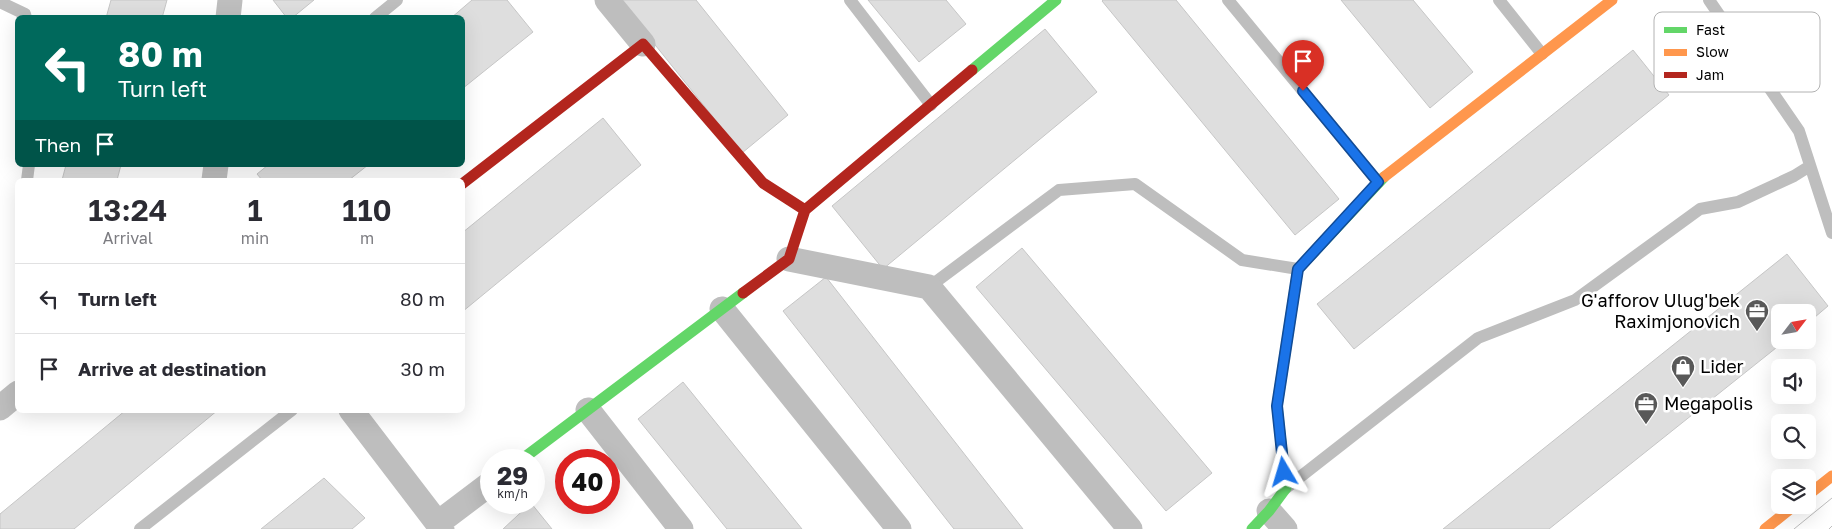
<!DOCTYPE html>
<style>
body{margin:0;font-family:"Golos Text",sans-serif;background:#f7f7f7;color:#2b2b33;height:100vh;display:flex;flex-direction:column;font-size:19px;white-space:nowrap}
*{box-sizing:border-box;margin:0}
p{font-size:16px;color:#7c7c81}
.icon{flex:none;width:28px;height:28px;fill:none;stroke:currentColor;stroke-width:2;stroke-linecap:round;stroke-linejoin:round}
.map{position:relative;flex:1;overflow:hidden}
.drawer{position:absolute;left:15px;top:178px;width:450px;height:235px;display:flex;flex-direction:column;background:#fff;border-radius:8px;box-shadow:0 5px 20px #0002}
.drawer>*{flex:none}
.hud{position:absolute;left:15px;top:15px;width:450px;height:152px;border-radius:8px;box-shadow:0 5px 20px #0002;background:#00695c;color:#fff;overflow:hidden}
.needle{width:32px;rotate:59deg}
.fabs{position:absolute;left:1771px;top:304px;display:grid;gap:10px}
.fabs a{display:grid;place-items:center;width:45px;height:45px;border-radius:8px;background:#fff;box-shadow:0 5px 20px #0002;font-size:25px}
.speed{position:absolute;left:480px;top:449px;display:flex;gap:10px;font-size:25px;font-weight:700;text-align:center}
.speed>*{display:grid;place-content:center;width:65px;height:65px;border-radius:50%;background:#fff;box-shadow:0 5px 20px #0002;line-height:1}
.speed small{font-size:12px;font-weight:400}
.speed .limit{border:8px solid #d22;background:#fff;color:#111}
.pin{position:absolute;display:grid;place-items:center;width:42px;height:42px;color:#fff;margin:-51px -21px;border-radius:50% 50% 50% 0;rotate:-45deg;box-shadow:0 0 5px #0007}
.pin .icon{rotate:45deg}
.me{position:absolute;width:55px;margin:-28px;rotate:353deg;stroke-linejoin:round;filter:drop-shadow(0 0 4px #0008)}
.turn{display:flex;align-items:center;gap:18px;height:105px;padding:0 20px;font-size:22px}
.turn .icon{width:65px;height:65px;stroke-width:2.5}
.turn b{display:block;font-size:35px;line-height:42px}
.then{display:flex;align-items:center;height:48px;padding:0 20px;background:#0003;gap:10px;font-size:19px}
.eta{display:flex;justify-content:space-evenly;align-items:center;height:85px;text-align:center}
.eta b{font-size:30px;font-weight:600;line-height:35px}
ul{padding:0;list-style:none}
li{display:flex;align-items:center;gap:15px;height:70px;padding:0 20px;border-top:1px solid #e1e1e2}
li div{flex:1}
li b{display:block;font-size:19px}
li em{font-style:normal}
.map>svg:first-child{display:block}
.building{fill:#dedede;stroke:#c6c6c6}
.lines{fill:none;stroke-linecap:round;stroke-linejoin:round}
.lane{stroke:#bebebe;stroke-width:12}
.street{stroke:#bebebe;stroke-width:25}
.fast{stroke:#63d668;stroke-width:11}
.slow{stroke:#ff974d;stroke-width:11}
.jam{stroke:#b3261e;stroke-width:11}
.tram{stroke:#bebebe;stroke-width:1}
.route-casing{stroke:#114b97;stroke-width:12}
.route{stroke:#1a73e8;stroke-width:9}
.labels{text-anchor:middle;stroke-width:5;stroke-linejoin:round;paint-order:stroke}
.poi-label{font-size:18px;fill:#000;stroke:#fff;text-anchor:start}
.key{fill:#fff;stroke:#b2b2b2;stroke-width:1}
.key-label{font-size:14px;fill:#000}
</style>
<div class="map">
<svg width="1832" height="529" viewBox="0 0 1832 529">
<rect width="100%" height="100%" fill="#fff"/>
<!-- building -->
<path class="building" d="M111,0h56l-5,18h-56z
M273,0h41l-22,18h-5z
M472,0h35l26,32 -71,57v-71h-11z
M619,0h77l92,115 -46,38z
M868,0h78l20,24 -47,38z
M1103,0h73l163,199 -44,36 -193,-234z
M1341,0h72l60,72 -43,36z
M1045,29l52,63 -214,177 -51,-63z
M1633,50l36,45 -315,254 -37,-45z
M603,118l38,47 -179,147v-79z
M66,165h55l-4,15h-55z
M268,165h100l-19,15h-87l-5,-6z
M1022,248l190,225 -46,38 -190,-224z
M1787,254l41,52 -20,17v-11h-28v28h6l-237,189h-106z
M826,277l197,252h-69l-171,-218z
M683,382l119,147h-75l-89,-110z
M126,410h92l-144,119h-74v-15z
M324,478l41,40 -13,11h-91z
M531,503l21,26h-49z"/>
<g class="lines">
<!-- lane -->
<path class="lane" d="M850,0l81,105
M1228,0l150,182
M1499,0l43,54
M1709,0l90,131 33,102
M0,2l25,12 1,4
M375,18l22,-18
M27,180l2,-15
M929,287l130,-97 76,-6 107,76 56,9
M1286,488l192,-150 97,-38 125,-91 38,-7 56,-26 16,-10
M140,529l152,-119"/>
<!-- street -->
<path class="street" d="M607,0l36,44
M228,18l2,-18
M214,180l2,-15
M789,259l140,28 201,242
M722,309l177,220
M0,408l18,-15
M351,410l91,119
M588,410l93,119
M1269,511l16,18
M438,523l53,-40"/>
<!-- fast -->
<path class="fast" d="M972,70l84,-70
M521,460l222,-167
M1252,529l17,-18 17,-23 -9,-82 21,-137 86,-92"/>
<!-- slow -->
<path class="slow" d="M1384,177l228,-177
M1808,495l24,-19
M1765,529l30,-24"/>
<!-- jam -->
<path class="jam" d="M462,184l181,-140 120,139 42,27
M743,293l46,-34 16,-49 167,-140"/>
<!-- tram -->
<path class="tram" d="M1794,529l38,-31
M1829,529l3,-3"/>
</g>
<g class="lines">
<!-- route casing -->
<g class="route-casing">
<path id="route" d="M1284,472l-7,-66 21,-137 80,-87 -75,-91"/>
</g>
<!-- route -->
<use href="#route" class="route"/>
</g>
<!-- icons -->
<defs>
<g id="office-pin" transform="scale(1.25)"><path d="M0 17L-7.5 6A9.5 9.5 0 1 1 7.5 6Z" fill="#595959" stroke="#fff"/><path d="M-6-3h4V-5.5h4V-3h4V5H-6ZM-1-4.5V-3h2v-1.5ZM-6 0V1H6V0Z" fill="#fff"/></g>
<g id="shop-pin" transform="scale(1.25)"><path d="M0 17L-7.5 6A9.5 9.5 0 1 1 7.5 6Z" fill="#595959" stroke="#fff"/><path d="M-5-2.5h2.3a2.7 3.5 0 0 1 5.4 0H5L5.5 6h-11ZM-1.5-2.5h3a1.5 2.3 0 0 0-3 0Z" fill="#fff"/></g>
</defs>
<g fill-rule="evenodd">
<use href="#office-pin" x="1757" y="311"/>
<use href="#shop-pin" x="1683" y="367"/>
<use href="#office-pin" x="1646" y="404"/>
</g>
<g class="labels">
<!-- poi labels -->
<g class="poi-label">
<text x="1740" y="307" text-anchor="end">G'afforov Ulug'bek<tspan x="1740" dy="21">Raximjonovich</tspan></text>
<text x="1700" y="373">Lider</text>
<text x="1664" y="410">Megapolis</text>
</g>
</g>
<!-- legend -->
<rect x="1654" y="12" width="166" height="80" rx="8" class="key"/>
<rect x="1664" y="27" width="23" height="6" fill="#63d668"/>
<rect x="1664" y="49" width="23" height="7" fill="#ff974d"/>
<rect x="1664" y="72" width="23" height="6" fill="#b3261e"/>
<g class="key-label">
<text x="1696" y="35">Fast</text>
<text x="1696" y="57">Slow</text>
<text x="1696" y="80">Jam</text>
</g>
</svg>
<div class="fabs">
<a><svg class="needle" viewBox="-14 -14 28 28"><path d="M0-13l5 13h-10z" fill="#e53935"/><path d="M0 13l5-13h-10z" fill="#7c7c81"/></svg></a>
<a><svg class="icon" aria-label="sound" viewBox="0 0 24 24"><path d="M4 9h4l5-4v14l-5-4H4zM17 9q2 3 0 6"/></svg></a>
<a><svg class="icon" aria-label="search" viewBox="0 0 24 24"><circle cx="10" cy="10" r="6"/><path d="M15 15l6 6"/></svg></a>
<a><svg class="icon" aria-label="layers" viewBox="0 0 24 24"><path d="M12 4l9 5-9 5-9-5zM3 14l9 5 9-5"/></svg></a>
</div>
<div class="speed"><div>29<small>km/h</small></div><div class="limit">40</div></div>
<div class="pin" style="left:1303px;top:91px;background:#d93025"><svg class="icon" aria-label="arrive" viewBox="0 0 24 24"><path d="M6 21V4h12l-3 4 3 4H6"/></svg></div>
<svg class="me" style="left:1284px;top:472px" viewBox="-20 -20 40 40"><path d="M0-17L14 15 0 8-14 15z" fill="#1a73e8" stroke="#fff" stroke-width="4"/></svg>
<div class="hud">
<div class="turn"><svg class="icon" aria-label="left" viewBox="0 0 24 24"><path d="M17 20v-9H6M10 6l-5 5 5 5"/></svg><div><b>80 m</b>Turn left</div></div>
<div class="then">Then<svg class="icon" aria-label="arrive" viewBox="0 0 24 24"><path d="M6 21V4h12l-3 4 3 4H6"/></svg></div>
</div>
<section class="drawer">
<div class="eta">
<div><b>13:24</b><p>Arrival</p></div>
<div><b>1</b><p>min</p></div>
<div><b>110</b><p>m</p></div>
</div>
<ul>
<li><svg class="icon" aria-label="left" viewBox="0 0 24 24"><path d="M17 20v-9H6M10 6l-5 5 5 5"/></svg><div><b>Turn left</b></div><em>80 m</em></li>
<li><svg class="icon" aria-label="arrive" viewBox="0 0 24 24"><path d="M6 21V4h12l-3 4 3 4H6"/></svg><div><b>Arrive at destination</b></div><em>30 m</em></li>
</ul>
</section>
</div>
